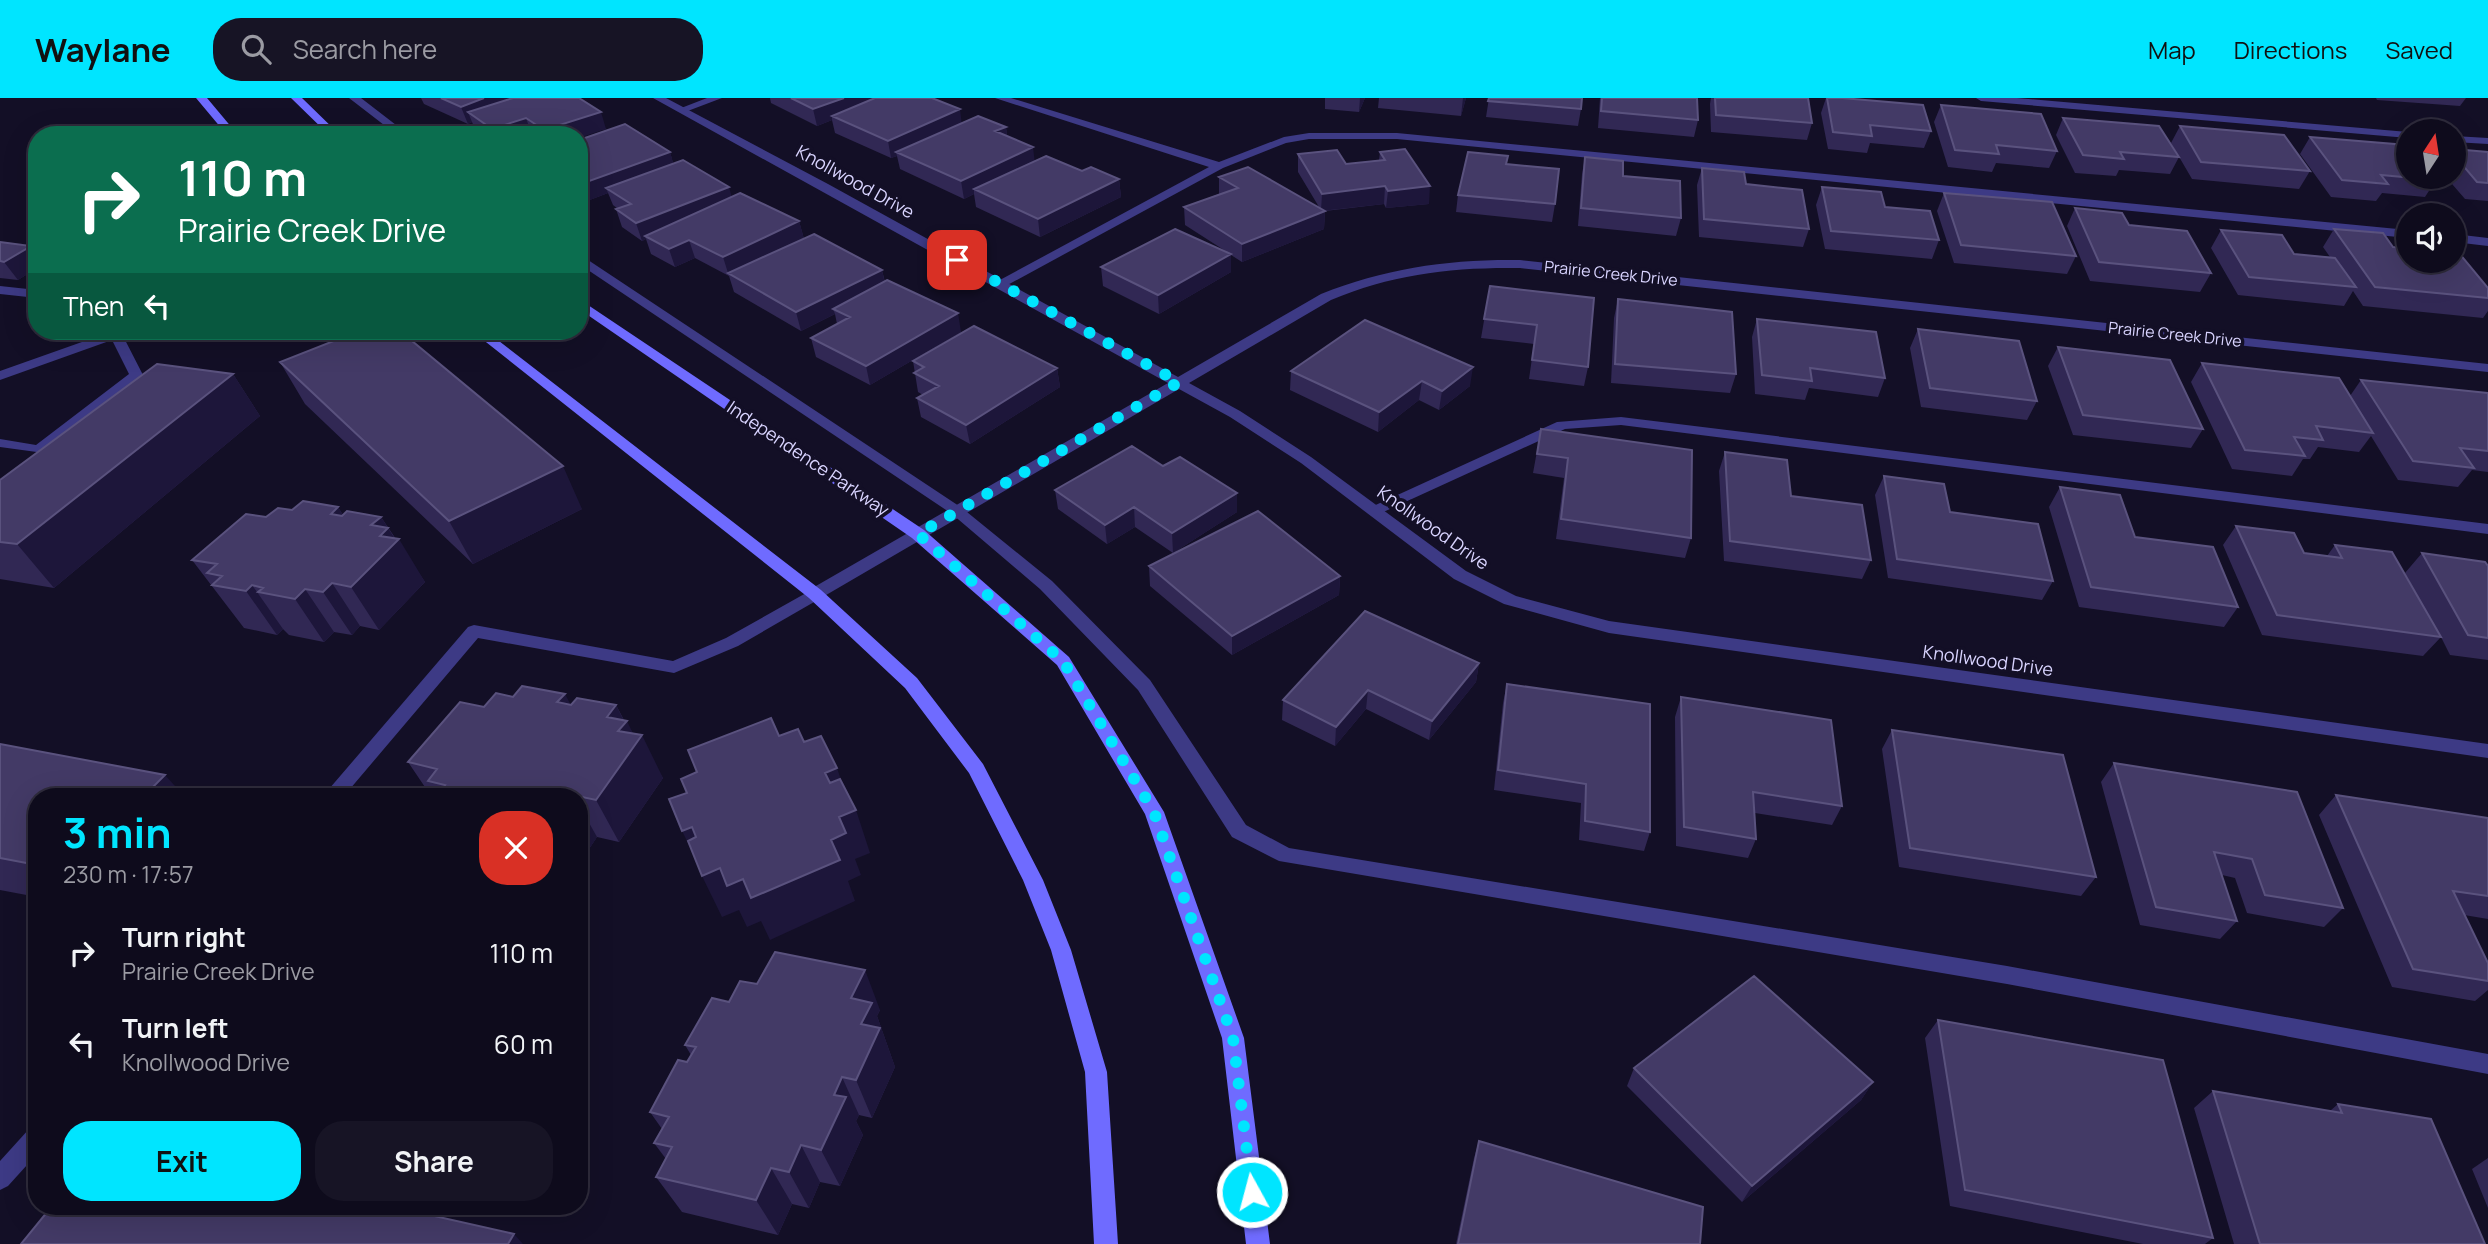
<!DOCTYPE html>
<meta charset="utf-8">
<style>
body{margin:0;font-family:Manrope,sans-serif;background:#171425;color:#f1f3f6;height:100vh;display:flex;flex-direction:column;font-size:26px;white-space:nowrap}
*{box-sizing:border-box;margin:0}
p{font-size:23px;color:#9b9ba3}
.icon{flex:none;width:38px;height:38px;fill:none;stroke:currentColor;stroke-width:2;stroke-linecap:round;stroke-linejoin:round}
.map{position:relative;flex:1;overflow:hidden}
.side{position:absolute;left:28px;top:690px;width:560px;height:427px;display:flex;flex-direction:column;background:#0e0b1c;border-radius:28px;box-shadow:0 7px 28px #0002,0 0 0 2px #2e2b3b}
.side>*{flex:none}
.top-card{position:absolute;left:28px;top:28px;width:560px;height:214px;border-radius:28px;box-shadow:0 7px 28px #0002,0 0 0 2px #2e2b3b;background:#0b6e4f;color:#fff;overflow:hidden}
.needle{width:46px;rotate:12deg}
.controls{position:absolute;left:2396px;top:21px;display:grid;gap:14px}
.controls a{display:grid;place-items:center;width:70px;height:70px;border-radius:50%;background:#0e0b1c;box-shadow:0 7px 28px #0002,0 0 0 2px #2e2b3b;font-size:35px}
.pin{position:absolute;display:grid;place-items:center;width:60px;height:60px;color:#fff;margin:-30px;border-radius:14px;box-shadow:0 4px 10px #0006}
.me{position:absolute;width:77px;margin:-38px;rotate:353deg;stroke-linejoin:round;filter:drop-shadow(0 0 5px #0008)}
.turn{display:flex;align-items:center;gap:24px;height:147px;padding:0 35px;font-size:32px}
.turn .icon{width:91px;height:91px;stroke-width:2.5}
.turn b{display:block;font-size:49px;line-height:60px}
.then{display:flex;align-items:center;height:66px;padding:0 35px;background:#0003;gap:14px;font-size:26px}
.round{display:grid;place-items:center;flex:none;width:74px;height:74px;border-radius:28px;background:#171425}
.overview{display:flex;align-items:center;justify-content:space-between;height:119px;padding:0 35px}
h1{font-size:42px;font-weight:700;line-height:52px;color:#00e5ff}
.cta{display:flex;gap:14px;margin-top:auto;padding:14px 35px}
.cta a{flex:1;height:80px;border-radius:28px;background:#00e5ff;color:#111;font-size:28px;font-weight:700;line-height:80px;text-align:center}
.cta a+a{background:#171425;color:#f1f3f6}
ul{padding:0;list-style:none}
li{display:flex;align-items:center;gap:21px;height:91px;padding:0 35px}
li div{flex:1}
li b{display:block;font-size:26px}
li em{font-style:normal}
header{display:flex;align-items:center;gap:42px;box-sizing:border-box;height:98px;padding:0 35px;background:#00e5ff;color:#111}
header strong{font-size:33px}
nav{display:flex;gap:38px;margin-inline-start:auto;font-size:24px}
.search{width:490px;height:63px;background:#171425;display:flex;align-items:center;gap:18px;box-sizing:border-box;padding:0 24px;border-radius:28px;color:#9b9ba3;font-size:26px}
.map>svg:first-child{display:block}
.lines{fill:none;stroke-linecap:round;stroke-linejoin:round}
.service{fill:#3d3a85;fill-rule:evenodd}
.minor{fill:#3d3a85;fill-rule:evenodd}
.secondary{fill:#6f6bff;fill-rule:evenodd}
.wall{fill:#312854}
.shaded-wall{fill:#1d163a}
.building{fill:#433a66;stroke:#5a527e;stroke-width:2}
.route{stroke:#00e5ff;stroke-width:12;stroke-dasharray:0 21.6}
.labels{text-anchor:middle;stroke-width:7;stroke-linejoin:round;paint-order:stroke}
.far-street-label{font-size:16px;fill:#d9d4ff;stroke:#130f26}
.street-label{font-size:18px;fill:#d9d4ff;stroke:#130f26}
</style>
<header>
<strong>Waylane</strong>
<div class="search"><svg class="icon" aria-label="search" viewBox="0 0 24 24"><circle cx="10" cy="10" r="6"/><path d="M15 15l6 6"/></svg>Search here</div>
<nav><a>Map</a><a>Directions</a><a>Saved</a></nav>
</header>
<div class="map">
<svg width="2488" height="1146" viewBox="0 0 2488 1146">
<rect width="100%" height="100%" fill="#130f26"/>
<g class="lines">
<!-- service -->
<path class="service" d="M349,0h12l48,37h-12z
M707,0h15l-37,14 -9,-2z
M995,0h16l208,64 65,-25 25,-4h88l1011,97v8l-1011,-99h-88l-23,4 -63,25 -221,120 -6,-4 2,-3 211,-114z
M2454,136l34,4v8l-34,-4z
M579,156l383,254 90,73 98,99 96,145 43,23 718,118 481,88v20l-481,-90 -728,-123 -47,-24 -94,-147 -98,-101 -88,-75 -373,-250z
M0,188l37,4v8l-37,-4z
M113,233h19l-9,5 20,39 -2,3 -97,75 -44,-6v-8l36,6 93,-71 -17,-34 -112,40v-9z
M321,233h57c-10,7 -47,7 -57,0z
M1621,319l867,107v10l-867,-109 -56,4 -186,85h-10l-3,-3 3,-3 188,-86z
M815,490l8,6 -2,4 -83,48 -64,27 -196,-35 -134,158h-21l145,-169 6,-2 199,36 53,-23z
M37,1028v28l-29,32 -8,4v-29l29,-32z"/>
<!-- minor -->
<path class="minor" d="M653,0h13l162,86 350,193 143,-83c65,-26 129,-35 199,-34l968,104v8l-968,-104c-67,-1 -128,6 -189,32l-142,83 51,28 71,46 155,114 50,25 93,25 879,123v14l-879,-125 -105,-29 -50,-25 -153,-116 -71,-46 -51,-28 -358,209h-12l-2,-4 2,-4 359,-207z
M1976,0h41l391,34v6l-427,-37z
M2454,38l34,2v6l-34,-2z"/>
<!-- secondary -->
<path class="secondary" d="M196,0h11l31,37h-11z
M291,0h11l38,37h-11z
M579,201l345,231 145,127 95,155 80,226 26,206h-24l-24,-206 -77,-224 -88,-149 -145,-127 -333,-229z
M472,233h14l335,259 96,88 66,86 60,116 28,70 36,122 11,172h-24l-9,-172 -34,-122 -28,-70 -54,-107 -64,-85 -96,-90z"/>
</g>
<!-- wall -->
<path class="wall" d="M421,0h158l27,31 -27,6h-96l-8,-6 -3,-7 -4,2 -44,-20z
M770,0h162l30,25 44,4 1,9 28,25 84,18 2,18 -81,40 -64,-30 -2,-13 -10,5 -64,-30 -3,-13 -6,2 -56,-25 -3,-13 -15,6 -46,-23z
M1325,0h40l-6,14 -34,-3z
M1379,0h87l-5,18 -83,-8z
M1489,0l92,11 -3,17 -92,-9z
M1600,0h97l1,22 -4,17 -96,-9z
M1711,0h97l4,25 -5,17 -96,-8 -1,-28z
M1826,0h16l89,33 -7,17 -54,-5 -3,10 -39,-4 -7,-36z
M2376,0h90l-6,8 -83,-6z
M1941,7l116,46 -8,17 -53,-5 -4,9 -44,-5 -14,-45z
M2063,20l116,39 -9,17 -51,-4 -3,6 -41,-3 -19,-38z
M2180,28l130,45 -11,18 -107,-10 -21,-36z
M2310,39l126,43 -11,17 -43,-4 -6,8 -45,-4 -31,-43z
M579,42l91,12 3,11 59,34 67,24 5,18 78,31 3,12 76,50 -91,53 -54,-28 -5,-19 26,-14 -2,-10 -34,17 -67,-39 -5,-16 -34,-18 -20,9 -24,-13 -5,-15 -4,2 -20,-14 -6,-18h2l-5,-4 -5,-12 -21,8 -8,-5z
M2454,51l34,3v49l-23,-2 -19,-22h8z
M1380,54l49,52 -43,4 -2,-4 -59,7 -1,18 -82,33 -11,-7v17l-72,42 -56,-28 -2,-19 126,-15 -42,-27 -1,-18 35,-13v-17l100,30 -21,-35v-18l48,10 33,-4z
M1585,59l38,19 58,42 -5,18 -98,-10 4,-52z
M1506,66l49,40 -3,18 -96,-10 2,-17z
M1702,70l44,16 63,45 -6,18 -104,-10 -2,-52z
M1822,89l63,20 54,33 -7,19 -107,-10 -9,-44z
M1944,95l132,63 -9,18 -113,-11 -17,-52z
M2075,110l54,17 82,48 -11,19 -110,-11 -23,-55z
M2334,131l59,18 95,41v23l-5,7 -120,-12 -10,-15 -9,15 -106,-11 -27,-47 10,-18 73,24 36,3 -7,-10z
M0,144l31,4 6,9v13l-19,12 -18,-2z
M1490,188l98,81 -4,19 -55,-7 5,-35 -53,-6z
M1618,201l118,75 -6,19 -119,-10 3,-65z
M1757,221l128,59 -7,19 -69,-9 -4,12 -50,-6 -3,-57z
M1918,231l119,72 -10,19 -106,-13 -11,-59z
M2058,249l145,82 -12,19 -118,-13 -25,-69z
M913,263l144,7 3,19 -90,57 -49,-27 -4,-19 6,-3 -5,-3z
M280,264l302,147 -109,55 -168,-160z
M2202,265l148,33 11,-16 127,13v79l-16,-2 -14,17 -60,-7 -27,-44 -12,16 -41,-5 -8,12h-7l-11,17 -60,-7 -41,-87z
M1291,273l179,15 -31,24 -20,-10 -41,32 -88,-42z
M233,276l27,42 -206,172 -54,-9v-99z
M1541,331l150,109 -6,20 -129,-19 8,-61 -31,-5z
M1725,354l66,44 80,64 -9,19 -138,-18 -5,-90z
M1163,368l74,27v19l-64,41 -38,-26 -28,17 -49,-35 -3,-19z
M1884,378l66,36 103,69 -11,19 -154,-22 -13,-83z
M2060,389l75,50 103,70 -14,20 -145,-20 -30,-100z
M338,409l5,8 38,2 44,65 -46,48 -19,-4 -8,9 -18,-3 -10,10 -35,-7 -6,-6 -6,6 -33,-7 -52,-68 100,-50z
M2236,428l68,27 23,3 8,-11 96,75 -26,-47 17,-20 66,13v94l-38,-5 -9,-18 -18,19 -161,-21 -39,-90z
M1149,468l191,10 -1,19 -107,60 -82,-69z
M1479,565l-3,19 -47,58 -63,-31 -31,37 -53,-26 1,-20z
M1507,586l143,148 -6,19 -65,-11 2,-37 -87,-13 9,-87z
M513,599l58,8h45l8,15 39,58 -44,64 -22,-5 -8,12 -10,-3v-50h-148l-23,-34 76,-55z
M1681,599l161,109 -10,19 -77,-12 1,26 -8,19 -72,-12 -1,-129z
M1892,632l204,147 -15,19 -182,-29 -17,-118z
M0,646l37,52v101l-37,-7z
M2114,665l229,145 -19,19 -77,-14 -12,-35 -13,-3 15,46 -17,18 -80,-14 -39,-143z
M2336,697l152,23v101l-24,-4 24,48v27l-13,11 -83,-14 -73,-172z
M729,904l151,8 -3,6 18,51 -23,51 -13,-3 -3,6 7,14 -23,51 -20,-4 -11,26 -17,-4 -14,31 -96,-23 -26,-35 10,-18 -12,-16 8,-14 -12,-17 41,-57 -6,-10z
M1938,922l275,218 -8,6h-62l-193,-38 -25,-168z
M1634,970l239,14 -12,18 -119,102 -115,-116z
M2213,993l117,20 8,-7 147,140h-251l-40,-136z
M1479,1043l221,103h-244l18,-86z
M2488,1060v50l-16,-39z"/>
<!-- shaded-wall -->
<path class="shaded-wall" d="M484,0h49l-65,14 4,10 -4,2 -7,-17z
M844,0h43l-55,18v4l-15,6 -4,-17z
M1360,0h5l-6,14z
M1463,0h3l-5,18z
M960,11l2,17 -66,26 1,4 -6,2 -3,-17z
M601,14l5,17 -27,9v-3h-34l-1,-5z
M526,20l6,17h-38l-2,-6z
M1006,29l2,17 -13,-13z
M1033,49l2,17 -61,25v5l-10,5 -3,-18z
M670,54l5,17 -69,19 2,5 -21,8 -6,-17z
M1119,81l2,18 -81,40 -2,-18z
M1385,88l-1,18 -63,7 1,-17z
M1430,88l-1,18 -43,4 2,-17z
M729,89l5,18 -89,31 1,3 -4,2 -6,-18z
M1325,113l-1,18 -82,33v-18z
M799,123l5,18 -76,34 -5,-16z
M689,142l6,18 -20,9 -6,-18z
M31,148l6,9v13l-19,12 -14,-18z
M1231,156v18l-72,42 -1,-19z
M882,172l4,19 -53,20 2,5 -34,17 -5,-19z
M958,215l3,19 -91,53 -4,-19z
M1473,269l-3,19 -31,24 3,-19z
M1057,270l3,19 -90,57 -4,-19z
M233,276l27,42 -206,172 -37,-44z
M1422,283l-3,19 -41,32 1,-20z
M563,368l19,43 -109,55 -24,-43z
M1237,395v19l-64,41 -1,-20z
M338,409l26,43 -33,-36z
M1134,409l1,20 -28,17 -2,-19z
M381,419l16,25 2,-3 26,43 -46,48 -28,-43 20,-62z
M1340,478l-1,19 -107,60v-19z
M332,485l28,43 -8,9 -29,-43z
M252,487l31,44 -6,6 -31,-44z
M305,491l29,43 -10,10 -29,-43z
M1479,565l-3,19 -47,58 3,-19z
M1368,592l-2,19 -31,37 1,-19z
M565,596l23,43 -31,-35z
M616,607l9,18 2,-2 10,21 5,-7 21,43 -44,64 -23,-42 11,-83z
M837,670l14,42 -12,5 -14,-42z
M165,677l19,21h-40z
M579,707l18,32 -8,12 -10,-18z
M856,712l14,43 -15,6 6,16 -13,6 7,20 -85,39 -9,-19 -14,6 -8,-17 -17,7 -20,-41 18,-8 111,-28 8,-23z
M692,729l21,42 -10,4 -21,-42z
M865,872l15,40 -3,6 18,51 -23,51 -16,-38 -5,-82z
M842,979l17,38 -3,6 7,14 -23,51 -19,-36 13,-55z
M1873,984l-12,18 -119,102 10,-16z
M801,1047l19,37 -11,26 -20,-36z
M771,1070l21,36 -14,31 -22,-35z
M514,1136l9,10h-15z"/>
<!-- building -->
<path class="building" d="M441,0h43l-23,9z
M513,0h66l22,14 -57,18 -18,-12 -34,11 -24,-17z
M791,0h53l-31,11z
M875,0h57l28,11 -72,32 -56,-25z
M1489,0h93l-1,11 -93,-8z
M1602,0h95l1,22 -97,-9z
M1715,0h93l4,25 -96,-8z
M1827,0h15l81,7 8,26 -61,-6 2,11 -39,-4z
M1941,7l100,9 16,37 -61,-6 3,9 -44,-4z
M978,18l28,11 -11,4 38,16 -72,34 -65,-29z
M2063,20l96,8 20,31 -59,-5 4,7 -41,-4z
M625,26l45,28 -89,32 -2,-1v-24l7,-3 -7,-5v-11z
M2180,28l104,9 26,36 -109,-9z
M2310,39l97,8 1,2v30h26l2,3 -55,-5 7,9 -46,-4z
M1405,51l25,37 -42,5 -3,-5 -63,8 -24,-40 39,-4 9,14 39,-4 -5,-8z
M2454,51l34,3v31l-11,-1 -23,-27z
M1468,54l40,4 -2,8 53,5 -4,35 -97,-9z
M1046,58l36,15 9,-4 28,12 -81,40 -64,-30z
M1585,59l38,4v15l57,5 1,37 -100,-10z
M683,62l46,27 -93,36 -20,-14 15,-5 -25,-16z
M1248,69l77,44 -83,33 -58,-37 54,-19 -19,-11z
M1702,70l42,4 2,12 56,6 7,39 -105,-10z
M1822,89l59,5 4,15 45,4 9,29 -108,-9z
M740,95l59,28 -76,36 -34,-17 -20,9 -24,-13z
M1944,95l108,9 24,54 -115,-11z
M2075,110l47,5 7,12 58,6 24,42 -112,-11z
M1175,131l56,25 -73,41 -57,-28z
M2334,131l49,4 10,14 15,1v13h46v-9l5,1 29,35v10l-113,-11z
M2221,132l61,5 12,19 41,4 21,29 -107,-10z
M814,136l68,36 -86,42 -68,-39z
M0,144l31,4 -27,16 -4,-1z
M887,182l71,33 -92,53 -55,-28 39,-21 -17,-8z
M1490,188l104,12 -6,69 -56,-7 5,-35 -53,-6z
M1618,201l114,13 4,62 -121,-10z
M1757,221l119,13 9,46 -75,-10 2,13 -50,-6z
M1365,222l108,47 -31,24 -20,-10 -43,31 -88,-41z
M974,228l83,42 -91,57 -49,-27 22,-12 -25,-13 10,-6 -11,-6z
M1918,231l101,12 18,60 -107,-13z
M359,233h41l163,135 -114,55 -169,-159z
M2058,249l112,13 33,69 -120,-14z
M2202,265l137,15 34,55 -57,-7 7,14 -29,-3 11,19 -60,-6z
M157,266l76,10 -216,170 -17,-2v-62z
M2361,282l127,13v58l-28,-3 14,20 -61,-7z
M1541,331l151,21 -1,88 -130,-19 7,-61 -31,-4z
M1132,348l31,20 17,-9 57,36 -65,40 -38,-26 -29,18 -50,-35z
M1725,354l62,8 4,36 71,9 9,55 -141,-19z
M1884,378l60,8 6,28 88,12 15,57 -156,-22z
M2060,389l60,8 15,42 78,10 25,60 -147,-20z
M303,403l35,6 -7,7 11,2 5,-5 34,6 -10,8 17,3 -8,8 19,3 -48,48 -19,-4 -9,9 -18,-3 -10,10 -37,-7 5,-4 -11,-3 -6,6 -34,-6 10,-9 -15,-3 10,-9 -25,-4 54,-46 20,3 12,-9 14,2z
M1258,413l82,65 -108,60 -83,-70z
M2236,428l58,7 10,20 38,5 -7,-13 57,7 49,85 -164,-22z
M2422,455l63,9 3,4v72l-20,-3z
M1365,513l114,52 -47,58 -64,-31 -32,37 -53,-27z
M1507,586l143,20v128l-65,-11 1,-37 -88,-14z
M522,588l43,8 -8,8 14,3 6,-7 39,7 -9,12 20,4 -9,10 24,4 -46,65 -23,-5 -1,1h-137l10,-11 -17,-4 9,-12 -29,-7 52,-60 24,5 12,-14 17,4z
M1681,599l150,23 11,86 -89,-14 3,47 -72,-12z
M771,620l8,18 19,-7 6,13 17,-6 16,32 -12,5 5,10 10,-4 16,31 -17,7 7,16 -15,7 9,20 -89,38 -8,-19 -16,7 -7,-18 -18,8 -14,-35 8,-4 -4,-10 -10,4 -13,-32 18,-6 -6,-14 16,-7 -9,-22z
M1892,632l171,25 33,122 -186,-29z
M0,646l165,31 -21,21h-107v69l-37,-7z
M2114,665l183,29 46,116 -78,-13 -13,-36 -38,-7 23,69 -81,-14z
M2336,697l152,23v78l-35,-5 35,72v18l-75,-12z
M775,854l90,18 -14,28 21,5 -11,21 19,4 -24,52 -14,-3 -8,18 12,2 -25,53 -20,-5 -12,27 -18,-4 -15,32 -100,-23 16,-30 -18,-4 15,-26 -19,-5 28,-52 9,2 9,-15 -11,-2 27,-47 17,4 11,-21 17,3z
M1754,878l119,106 -121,104 -118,-118z
M1938,922l225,40 50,178 -248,-48z
M2213,993l129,22 -4,-9 93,15 54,125h-225z
M1479,1043l224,66 -3,37h-242z
M52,1108h338l124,28 -6,10h-487z"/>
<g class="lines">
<!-- route -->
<path class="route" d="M957,162l222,122 -261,152 145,127 91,151 79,226 19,154"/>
</g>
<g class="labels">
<!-- far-street labels -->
<g class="far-street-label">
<text transform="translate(1611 175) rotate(6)" y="6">Prairie Creek Drive</text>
<text transform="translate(2175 236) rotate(6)" y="6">Prairie Creek Drive</text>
</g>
<!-- street labels -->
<g class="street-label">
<text transform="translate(855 84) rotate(29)" y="6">Knollwood Drive</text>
<text transform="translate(808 361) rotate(34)" y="6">Independence Parkway</text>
<text transform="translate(1433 430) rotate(35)" y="6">Knollwood Drive</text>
<text transform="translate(1988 563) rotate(8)" y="6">Knollwood Drive</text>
</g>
</g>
</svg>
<div class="controls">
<a><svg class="needle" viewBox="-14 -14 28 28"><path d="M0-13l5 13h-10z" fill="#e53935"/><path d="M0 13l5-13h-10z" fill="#9b9ba3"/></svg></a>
<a><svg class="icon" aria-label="sound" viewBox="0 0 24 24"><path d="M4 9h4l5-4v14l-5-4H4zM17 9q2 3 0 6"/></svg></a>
</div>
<div class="pin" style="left:957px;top:162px;background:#d93025"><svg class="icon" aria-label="arrive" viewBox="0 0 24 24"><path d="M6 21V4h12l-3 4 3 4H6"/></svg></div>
<svg class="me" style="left:1252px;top:1094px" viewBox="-20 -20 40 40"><circle r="17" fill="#00e5ff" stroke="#fff" stroke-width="3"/><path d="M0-11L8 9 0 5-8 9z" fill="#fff"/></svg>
<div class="top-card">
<div class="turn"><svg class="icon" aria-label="right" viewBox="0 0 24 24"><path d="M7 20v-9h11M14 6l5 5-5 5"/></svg><div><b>110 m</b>Prairie Creek Drive</div></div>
<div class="then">Then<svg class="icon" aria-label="left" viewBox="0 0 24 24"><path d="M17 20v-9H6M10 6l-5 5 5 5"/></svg></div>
</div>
<section class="side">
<div class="overview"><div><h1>3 min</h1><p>230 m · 17:57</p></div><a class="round" style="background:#d93025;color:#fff"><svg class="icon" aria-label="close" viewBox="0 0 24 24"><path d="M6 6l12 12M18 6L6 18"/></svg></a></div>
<ul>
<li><svg class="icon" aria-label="right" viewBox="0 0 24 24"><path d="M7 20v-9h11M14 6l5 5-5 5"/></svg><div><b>Turn right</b><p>Prairie Creek Drive</p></div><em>110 m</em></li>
<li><svg class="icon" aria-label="left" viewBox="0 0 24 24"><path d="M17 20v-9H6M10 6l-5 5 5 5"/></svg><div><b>Turn left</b><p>Knollwood Drive</p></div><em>60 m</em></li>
</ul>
<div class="cta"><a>Exit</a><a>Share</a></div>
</section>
</div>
